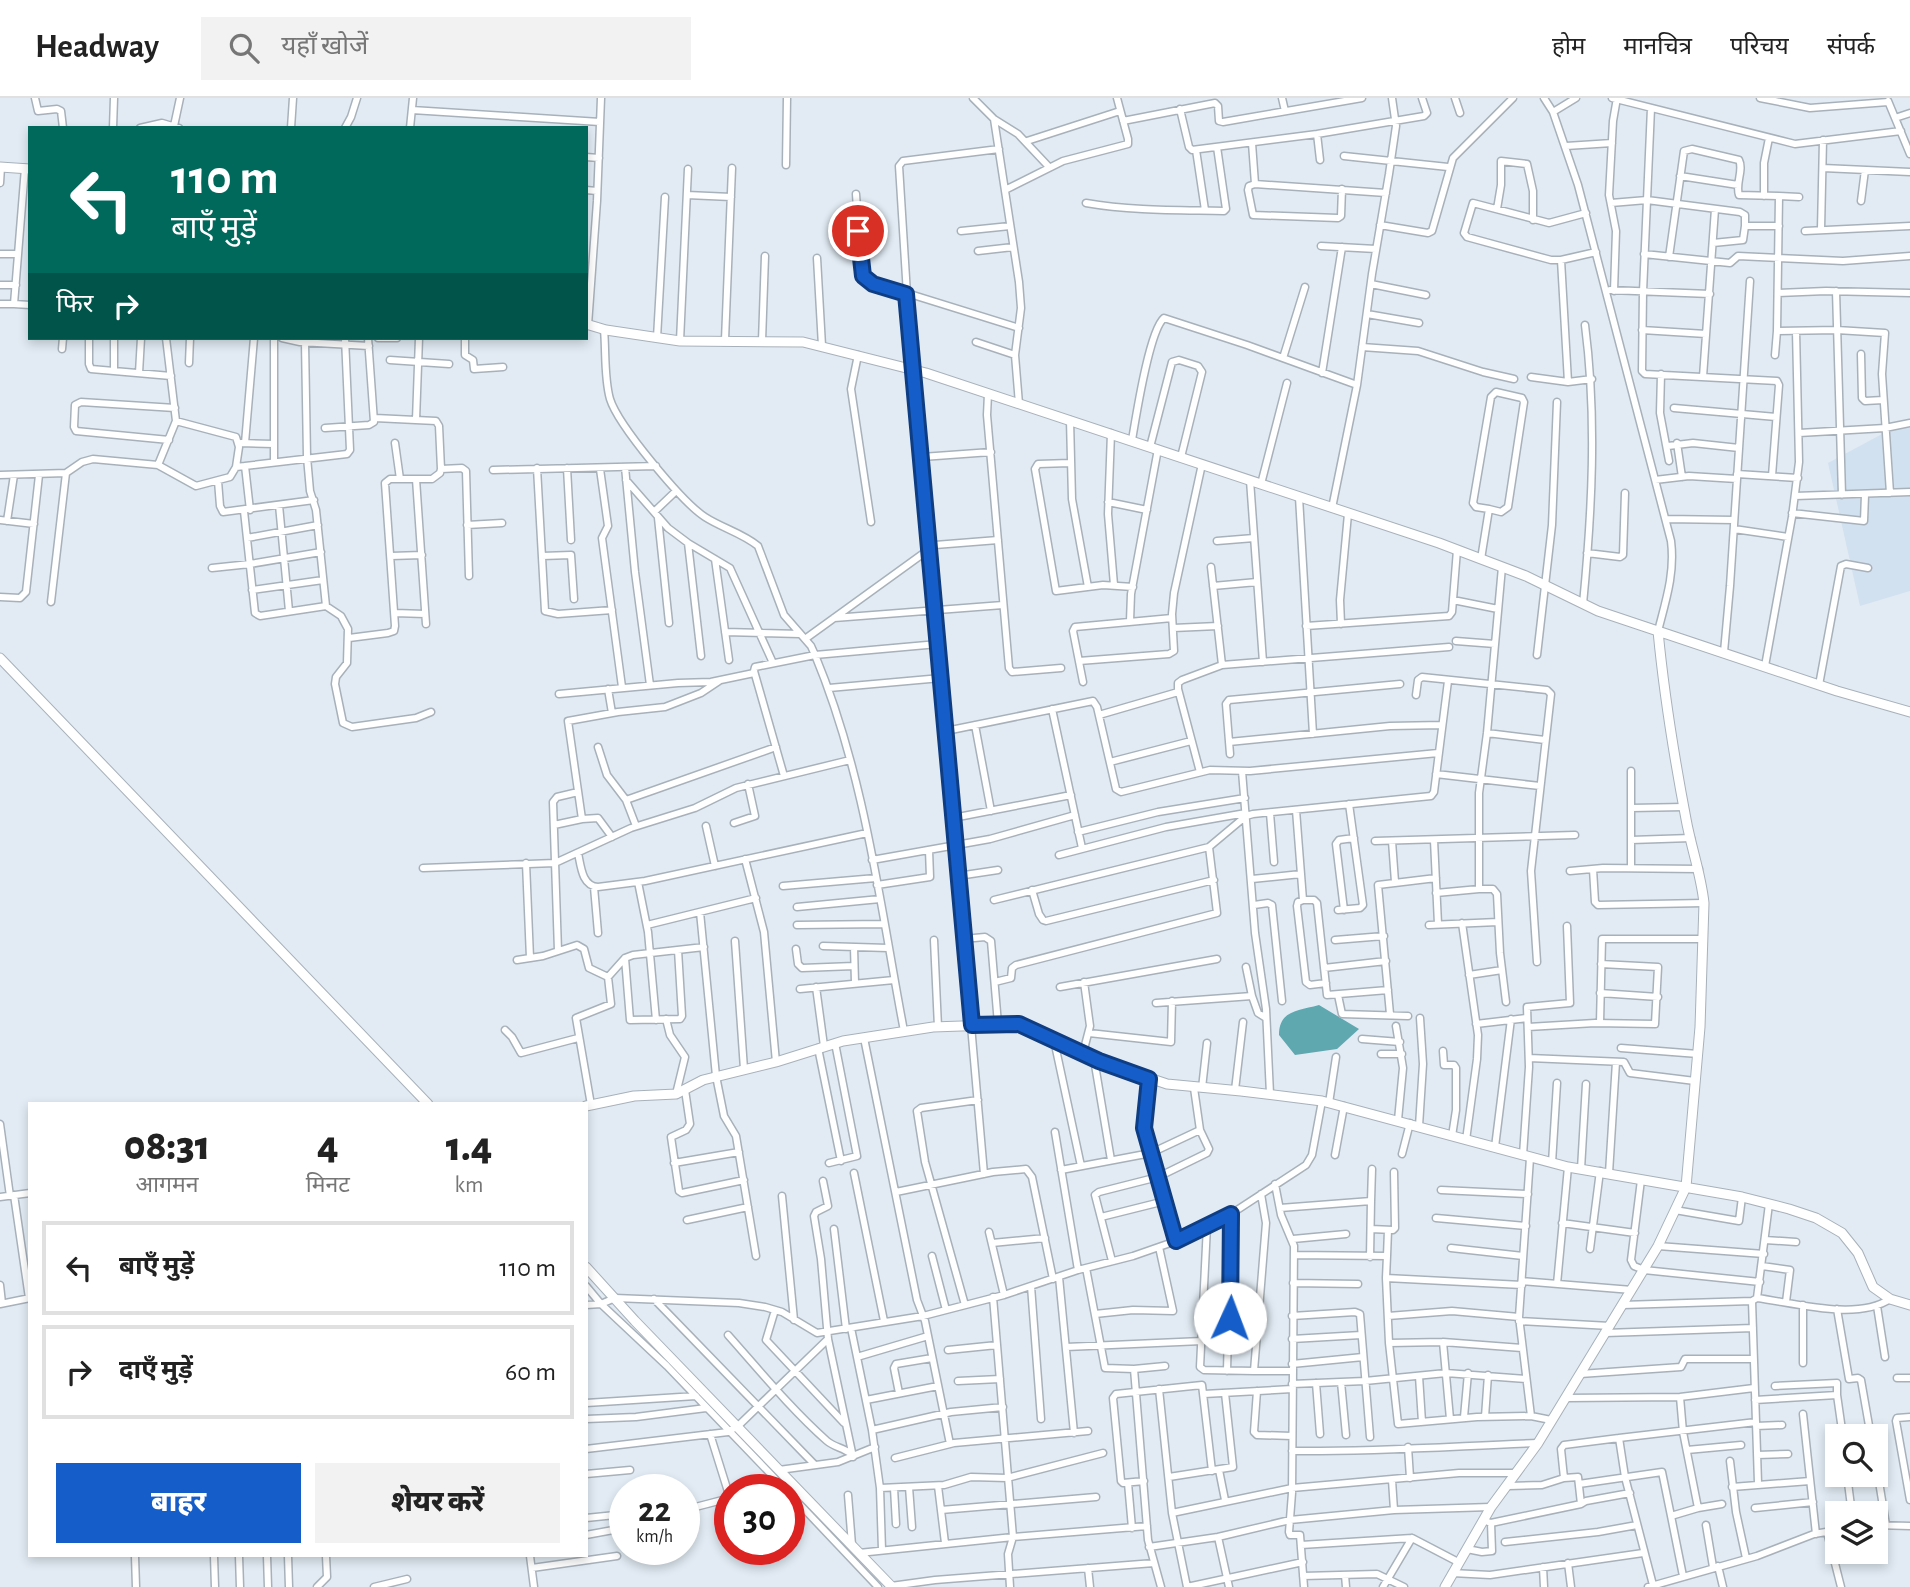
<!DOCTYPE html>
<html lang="hi">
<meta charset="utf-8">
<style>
body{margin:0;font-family:"Alegreya Sans","Noto Sans Devanagari",sans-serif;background:#f2f2f2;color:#222;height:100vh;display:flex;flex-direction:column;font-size:26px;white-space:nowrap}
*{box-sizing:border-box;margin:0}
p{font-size:23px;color:#767676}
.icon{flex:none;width:38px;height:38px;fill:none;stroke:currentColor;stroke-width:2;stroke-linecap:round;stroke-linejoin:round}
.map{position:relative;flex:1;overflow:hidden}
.panel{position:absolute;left:28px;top:1004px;width:560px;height:455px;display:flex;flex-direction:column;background:#fff;border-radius:0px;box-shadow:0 4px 10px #0003}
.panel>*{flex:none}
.banner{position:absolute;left:28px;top:28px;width:560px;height:214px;border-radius:0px;box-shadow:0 4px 10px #0003;background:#00695c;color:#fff;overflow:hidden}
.controls{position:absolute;left:1825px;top:1326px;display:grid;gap:14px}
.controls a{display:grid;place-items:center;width:63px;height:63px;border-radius:0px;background:#fff;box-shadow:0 4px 10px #0003;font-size:35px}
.speed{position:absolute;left:609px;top:1376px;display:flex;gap:14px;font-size:35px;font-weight:700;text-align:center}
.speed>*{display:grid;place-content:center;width:91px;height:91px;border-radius:50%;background:#fff;box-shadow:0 4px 10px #0003;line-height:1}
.speed small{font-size:18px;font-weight:400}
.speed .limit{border:10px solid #d22;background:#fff;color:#111}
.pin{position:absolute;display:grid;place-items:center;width:60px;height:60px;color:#fff;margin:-30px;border:4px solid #fff;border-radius:50%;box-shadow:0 2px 7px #0007}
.me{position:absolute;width:77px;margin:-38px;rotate:2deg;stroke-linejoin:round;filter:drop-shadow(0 0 5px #0008)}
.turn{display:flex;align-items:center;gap:24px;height:147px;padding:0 28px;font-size:32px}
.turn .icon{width:91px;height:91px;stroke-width:2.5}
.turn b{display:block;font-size:49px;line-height:60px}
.then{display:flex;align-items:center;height:66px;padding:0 28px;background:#0003;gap:14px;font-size:26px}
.eta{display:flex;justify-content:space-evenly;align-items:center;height:119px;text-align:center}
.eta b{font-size:42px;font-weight:800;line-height:49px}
.action{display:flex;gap:14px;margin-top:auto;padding:14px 28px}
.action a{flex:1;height:80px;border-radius:0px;background:#155ec9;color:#fff;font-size:28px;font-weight:800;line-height:80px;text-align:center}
.action a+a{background:#f2f2f2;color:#222}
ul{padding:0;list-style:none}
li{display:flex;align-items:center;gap:21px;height:94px;margin:0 14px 10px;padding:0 14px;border:4px solid #e0e0e0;border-radius:0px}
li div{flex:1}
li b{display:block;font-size:26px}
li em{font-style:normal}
header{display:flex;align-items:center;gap:42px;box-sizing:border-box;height:98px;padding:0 35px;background:#fff;border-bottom:2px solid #e0e0e0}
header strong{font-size:33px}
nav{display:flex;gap:38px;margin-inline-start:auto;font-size:24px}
.search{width:490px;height:63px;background:#f2f2f2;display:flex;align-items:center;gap:18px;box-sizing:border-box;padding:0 24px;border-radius:0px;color:#767676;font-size:26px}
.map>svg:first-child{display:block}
.built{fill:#d2e1f0}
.water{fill:#5fa8b0}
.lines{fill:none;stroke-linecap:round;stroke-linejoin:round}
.street-casing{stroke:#a8b1ba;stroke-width:9}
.secondary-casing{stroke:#a8b1ba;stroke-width:11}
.street{stroke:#fff;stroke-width:6}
.secondary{stroke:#fff;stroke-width:9}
.route-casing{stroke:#0e3d83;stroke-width:18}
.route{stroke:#155ec9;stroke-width:12}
</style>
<header>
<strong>Headway</strong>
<div class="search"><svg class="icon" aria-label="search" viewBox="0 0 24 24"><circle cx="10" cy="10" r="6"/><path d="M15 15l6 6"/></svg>यहाँ खोजें</div>
<nav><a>होम</a><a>मानचित्र</a><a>परिचय</a><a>संपर्क</a></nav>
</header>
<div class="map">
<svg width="1910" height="1489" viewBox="0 0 1910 1489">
<rect width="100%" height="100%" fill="#e2ebf4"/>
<!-- built -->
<path class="built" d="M1910,321v172l-50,15 -32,-143z"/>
<!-- water -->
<path class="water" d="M1319,907l40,24 -22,20 -42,6 -16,-20c0,-25 19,-24 40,-30z"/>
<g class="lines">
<!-- street casing -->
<g class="street-casing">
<path id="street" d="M35,0l3,13 19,-2 4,2 2,17
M973,0l21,21 25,163 2,26 -6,47 4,49
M1282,0l3,13
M1455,0l5,15
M1544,0l9,14 25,73 93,356c4,32 -5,59 -13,90
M1612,0l183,46 106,-13
M1760,0l50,10 78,-6
M1888,3l22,53
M1651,10l-8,184 -1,79 3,3 132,7 2,4 -7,91
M1180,11l9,38 3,3 125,-16 107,-18 3,-3 -5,-15
M412,12l188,12
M1553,14l23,-14
M1895,20l15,-5
M994,21l24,15 31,33
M1123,23l92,-18 3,3 1,15 4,1 139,-24
M174,28l6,-28
M113,30l1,-30
M140,30l22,-5 17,5
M291,30l2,-30
M345,30l6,-11 6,-19
M410,30l3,-30
M1317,36l3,26
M1027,43l93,-30
M1252,45l3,41 -6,2 -1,4 5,25 85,3 3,-2 1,-27
M1566,48l46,-3
M1196,52l9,60
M1344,58l104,11
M586,59l13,1
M786,67l1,-67
M25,70l-11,136 16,1
M1823,70l87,4
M1680,78l58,9
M0,85l1,-16
M1255,86l131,9
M586,92l11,1
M1005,92l58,-29 65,-17v-5l-11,-41
M856,96l5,76 7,11 151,47
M687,97l44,2
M1764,98v-33l5,-25
M1779,98l20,1
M1861,103l4,-31
M1086,105c46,8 92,7 138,8l2,-2 -9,-62
M1611,105l36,-3 93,12 5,3v11h34
M1497,111l4,-24v-24l26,3 6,27v29
M1586,115l-37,10 -76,-20 -9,30 3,4 84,23h10l35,-8
M1380,127l48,8 4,-2 21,-73 60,-60
M1821,131l2,-89
M961,133l49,-5
M1805,133l105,-5
M1713,145l30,-3 2,-14
M1321,148l55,3
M978,153l35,-4
M0,156h18
M1644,156l86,9 8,-7 105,5 67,-5
M1669,159l15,-106 8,-2 47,11c5,10 -4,24 0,35l40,1 -2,135 60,-1 48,3 -3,41 8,119
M817,160l5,88
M1561,162l7,122
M1371,186l55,11
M0,187h16
M1610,192l100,4
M1614,193l2,-60 -7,-36 4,-74 4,-23
M1836,193l6,204
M1778,195l48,-2 84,2
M0,206h14
M1367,216l52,9
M588,227l9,-124 4,-103
M604,231c2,23 0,49 6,70 8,26 72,103 95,118 17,11 37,16 53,29l26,69 27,31 4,9c50,120 65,250 89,376
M1642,232l64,4
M89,240v26l2,5 80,7
M282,240l18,4 69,4
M378,240h19
M465,240v17l8,5 1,9 29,-2
M657,240l8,-141
M725,242l7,-172
M680,243l8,-172
M762,243l3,-85
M305,244l2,115 3,34 6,19 10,96 15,10 7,13 -1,34 -11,14 -1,7 8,39 9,4 64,-9 15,-6
M976,244l39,13
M1362,249l56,4 65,21 31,7
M62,251l1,-11
M1861,256l1,44 3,3 18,-1
M858,257l-7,34 20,133
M1775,257l2,-24
M1283,260l22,-71
M390,262l59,4
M189,265l1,-25
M114,273v-33
M139,275l2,-35
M1322,275l20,-126
M1661,276l-1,39 9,48
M1531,279l37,5 24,-3
M1703,279l12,-168
M988,296l-1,21 22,253 3,4 49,-4
M1674,310l102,9
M416,322l3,-82
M1070,322l2,79 16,88
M176,323l60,16 3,10 -3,20
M325,330l44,-3 5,-3 -6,-84
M1111,335l-3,81 6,71
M1799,335l86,-5 25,-5
M169,342l-93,-9 -2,-4 1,-22 6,-3 94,6
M1132,342c4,-23 17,-109 32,-122l83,27 110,40
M241,345l33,1
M245,345l9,-105
M395,345l5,36
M1677,345l5,34
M1668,348l25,-3 46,5
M1150,349l22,-85 7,-2 19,6 4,6 -21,85
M922,359l69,-5
M274,364v-124
M1070,365l-32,1 -3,5 21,122 47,-6 30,2
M158,367l18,-44 -10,-83
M245,368l5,44
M625,369l10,105 15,113
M537,370l8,143 13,3 54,-4
M567,370l4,72
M441,371l21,-1 4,3 3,105
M600,371l8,57 -6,12 20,149
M493,372l163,-4
M1737,376l61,4
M0,377l66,-2 16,-11 11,-3 65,6 38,21 34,-9 6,-10 111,-13 3,-4 -5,-112
M416,381l10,145
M626,382l42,48 20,15 42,25 43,95
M1250,382l13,182
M1655,382l34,-4 48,3
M218,383l2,25 3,6 91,-12
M1261,386l26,-101
M1795,398l115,-4
M1299,399l14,237
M1108,404l39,8
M279,407l10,106
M1332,410l25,-123 15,-111 17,-100 7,-48 -4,-28
M244,413l11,102 5,3 66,-10
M654,414l22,-21
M1792,415l72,8 1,-26
M658,420l11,105
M1666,421l68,1
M0,422l34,4
M7,423l7,-46
M467,427l35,-2
M1734,431l54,8
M247,440l71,-13
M1217,443l37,-3
M688,445l13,113
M1587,455l33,4 3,-2 2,-62
M391,458l31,-1
M542,458l29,-1 3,44
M715,461l14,101
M1481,461l8,-50 12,3 7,-5 16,-105 -2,-4 -26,-6 -5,5 -18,106 3,4 13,2
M1211,469l11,98
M1502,469l-15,166 -8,60v96h14l4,5 3,59 6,49
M212,470l38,-4 71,-12
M1213,488l44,-4
M252,492l71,-10
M0,499l20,1 6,-6 13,-117
M1453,502l45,9
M51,504l15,-129
M1583,506c9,-93 14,-186 2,-279
M395,515l30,1
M834,520l169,-13
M1130,523l1,-27 27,-145
M1341,526l-1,-24 8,-86
M1306,528l143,-10 3,-4 5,-62
M1173,530l45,-2
M725,534l75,2
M349,540l39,-5 6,-2 1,-5 -10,-143 5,-4h42l8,-6 1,-4 -2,-43 -3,-5 -61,-3
M805,541l130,-94 63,-5
M1456,543l39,3
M1724,554l6,-66 20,-305
M1537,557l15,-130 5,-123
M1079,563l90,-7 5,-3 -2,-37 2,-21 28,-129
M1765,568l27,-149 7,-55 -3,-131
M1083,584l-10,-51 2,-4 97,-9
M1819,587l22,-119 5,-2 22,4
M829,590l112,-10
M608,591l4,24
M559,596l119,-11 33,-1 43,-9
M1416,597l2,-15 4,-3 125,13 4,4 -20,177 6,91
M1052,611l30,139
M1099,617l79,-23
M975,627l16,86
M946,633l147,-30 4,6 19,82 5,3 89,-22 40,1 188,-18
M1487,635l58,7
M1229,644l161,-16 52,-1
M598,649l9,28 19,25 10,26
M1230,656l-4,-50 3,-4 171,-16
M1110,664l81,-21
M1242,673l13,162 11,76 4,85
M1631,673v97
M1200,674l-22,-83v-6l4,-3 40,-15 227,-18
M1436,676l104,12
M784,678l-30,-105 1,-4 60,-12 123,-11
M626,702l150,-53
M1631,710l53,-1
M1296,712l7,90h11l3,3 10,92 61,-5
M1270,715l4,49
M953,720l118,-23
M734,725l21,-7 -7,-32
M554,727l28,-6
M706,728l9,40
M1078,734l80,-20 87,-14
M612,739l-14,-19 -16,1 -14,-98 50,-9 47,-5 36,-14 18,-12
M1434,742l4,84
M1631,742l60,-2
M1375,743l200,-6
M1392,743l3,41
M578,755c3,14 4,33 20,34l47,-6 222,-48
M1059,757l107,-28 80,-14
M745,761l19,73 12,130
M872,762l118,-21 85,-24
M526,765l4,95
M423,770l132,-5 76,-35 64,-20 41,-20 114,-28
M1593,771l2,33 3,3 106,-2
M1570,773l33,-3 96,1
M958,778l40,-6
M1252,781l49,-5
M638,784l10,50 8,88
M877,787l53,-8 -1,-27
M783,788l93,-8
M594,789l4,46
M1032,792l7,24 4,6 3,1 168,-41
M1436,795l43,-4
M994,802l215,-53 37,-31 7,-2 178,-18 3,-4 14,-111
M1303,802l-5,2 -1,4 9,76 4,3 16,-2
M1254,807l14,-2 4,2 10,96
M797,809l83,-8
M1338,812l22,-2 3,-3 -14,-101
M1344,812l-8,-66 3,-4 15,-2
M700,814l16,164 8,40 12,20 20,120
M1462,825l16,112 -1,24 -11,81
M647,827l109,-27
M797,827l87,-1
M1429,827l69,-3
M963,841l22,-2 6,4 7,83
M934,842l4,87
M1335,842l49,-4
M735,843l9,128
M823,848l65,2
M854,849l1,36
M796,851l2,15 4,4 52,-2
M558,853l-5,-149 4,-5 21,-5
M625,860l5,62 50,-1 2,-3 -4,-66
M517,862l26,-4 34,-11 7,4 5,19 19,9 3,27 -35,14 15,87
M1246,869l6,29
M1324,870l62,-7
M1469,877l33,-5
M608,879l17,-19 8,-3 71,-8
M995,884l16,-4 1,-10 4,-3 201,-52 -8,-66
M816,889l8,59
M1060,889l157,-28
M800,891l94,-9
M1600,895l58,4
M1338,897l4,19 66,2
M1156,905l96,-7 6,17 8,5
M1390,916l-12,-129 58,-7
M666,921l4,16 15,22 -9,37
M1600,925l2,-84h101
M1476,926l51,-6
M1396,928l7,42 -5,52
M1528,929l67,-4 60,1 3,-57 -57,-3
M505,932l7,7 9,16 57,-15
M1089,935l82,9 1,-41
M864,940l53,262 8,21 25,123
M1362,941l38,3
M1054,942l27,126
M818,950l23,113
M1621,950l77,6
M1443,953l1,14h10l2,3v42l-4,26
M1083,955l7,-27 -6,-44
M1381,956h21
M1529,960l95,4 6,11 65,8
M1094,961l17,101
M1149,981l-5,49 32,113
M1202,990l5,-45
M685,992l5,34 -4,6 -15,7 8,54 3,2 62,-13
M1235,992l8,-68
M1329,1005l7,-46
M0,1026l10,72
M1419,1028l4,-62 -3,-46
M1055,1034l23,138
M1495,1049l16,-128
M1402,1056l8,-31
M1335,1057l9,-49
M1523,1057l6,-88 -2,-60 43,-4 -3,-77
M1530,1060l-11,159 12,99 20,4
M674,1065l65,-11
M829,1065l28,-7 -22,-113
M1552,1065l5,-80
M1581,1071l5,-85
M1061,1072l90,-17 49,-23
M854,1075l30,148
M1609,1075l7,-111
M984,1076l-77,-880 -8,-128 4,-5 96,-12
M1641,1082l-10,80 3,6 10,4 116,12
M823,1083l5,25 -12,6 -2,4 7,43 7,80 25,118
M1275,1086l6,31 13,31 -2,247 -3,39 1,3h10l4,52
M1441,1092l87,4
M896,1094l97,-20 33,-3 6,8 21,102
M1261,1096l5,29 -12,148h38
M14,1097l15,103
M782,1098l12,124
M0,1099l30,-4
M1371,1103l1,-32
M1280,1110l91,-7 -1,56
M1675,1112l64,11 3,-24
M1101,1119l64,-16
M1436,1120l90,8
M687,1122l61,-13
M1562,1125l73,10
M1207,1128l-7,141 4,3 50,1
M834,1131l12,100
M1371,1131l22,1 2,-2 -1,-56
M989,1134l15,63
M1293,1141l53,-5
M1765,1142l31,2
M992,1145l53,-5
M1658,1148l106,8
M1451,1150l72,8
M1590,1151l10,-78
M1294,1157l93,1 -1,22 3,65 9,81 79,-7 54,-1
M932,1158l14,54
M1387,1158l1,-26
M1112,1163l-17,-66 4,-3 59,-15 49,-24 2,-4 -9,-19 -6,-42
M1762,1168l28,4 -4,32
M1086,1170l19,100 29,1 14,171 13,47
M1059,1179l15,156
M1386,1180l136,7
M1522,1183l110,9
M1293,1185l65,1
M1557,1186l11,-117
M0,1187l2,18
M586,1188l15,18 66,62 118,123
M1031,1188l10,133
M993,1199l20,240 134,-11
M1757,1200c38,5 100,23 133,1
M654,1201l161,166
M0,1206l30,-6
M586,1207l15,-1 14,-6 124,5 26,4 17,5 35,21 106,-17 81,-21 74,-25 55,-14 43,-15 55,-27 75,-49 6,-10 10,-54
M965,1207l-40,-143 -8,-51 4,-3 57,-8
M1622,1207l130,-4
M1803,1207v58
M1877,1208l8,51
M1837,1211l12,70 9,-1 3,2 10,57
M775,1212l-9,30 78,83
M1095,1216l38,-4 40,1 -14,-64
M1292,1218l63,-4 5,2 10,123
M1388,1218l64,-5 67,6
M1519,1223l91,5
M851,1230l21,102 8,58 2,62
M1605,1235l148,-5
M728,1237c32,36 63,74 99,106 7,6 17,7 24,13
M1292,1241l69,-4
M1443,1244l7,77
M1389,1245l54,-1 79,6
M1066,1249l136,-6
M948,1252l49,-5
M857,1259l71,-21
M1292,1266l71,-7
M1134,1271l31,-3
M1227,1273l4,-157
M1580,1276l101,-7 4,-8h69
M1419,1278l3,46
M1897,1280h13
M958,1283l42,-2
M1341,1284l5,53
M1316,1285l4,51
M1292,1286l73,-3 81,-8 80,6
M1775,1288l62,-3v12
M1159,1291l13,124 15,74
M1257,1293l-3,41 3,3 35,1
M899,1295l-5,-25 2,-4 36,-6
M1204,1296l88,-5
M1680,1299l3,35 15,76 -27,8 12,60
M1566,1300l114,-1 74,-9
M866,1302l72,-14
M1755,1302l82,-5 6,42
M586,1305l110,-7
M1803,1316l13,120
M1464,1319l4,-44
M1485,1319l3,-42
M1910,1319l-13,1 -1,3 14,79
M586,1321l50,-2 70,-9
M1756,1328l26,-1
M872,1332l79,-18 52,-5
M710,1336l20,64
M1408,1349l2,31
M586,1351l142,-17 10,-6 90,-87
M1687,1352l54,-5
M1292,1353c82,1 164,-5 246,-8
M1757,1357l31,-1
M895,1360l59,-15 134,-12
M1730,1363l6,51 10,46
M1876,1365l10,62
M779,1372l59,-8 37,-15
M1219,1372l6,30
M586,1376l44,-4
M1847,1377l5,39
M1169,1379l64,-10 -8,-74
M1392,1382l2,30
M1144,1383l-21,2 -2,-2 -8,-83 3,-4 86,-9 10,86
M1128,1385l4,45
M1758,1385l-6,-182 5,-3 12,-94
M1579,1386l83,-12 9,44
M938,1388l7,57
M1508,1388l34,-1 22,-7 -3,-29 3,-4 55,-7
M909,1389l3,40
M1732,1389l78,-6
M880,1390l64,-3 27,-8 36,1 96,-25
M894,1390l2,36
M757,1391l22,-6
M789,1395l89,94
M848,1397l4,50
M1581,1406l5,-3 44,-8
M1698,1410l24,-4
M1755,1410l58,-6
M684,1412l46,-12
M941,1412l155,-13
M1172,1415l120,-25 167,-15h58
M586,1420l39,-4
M1491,1425l90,-19 -3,-27 -14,1
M1706,1427l7,42
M1876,1427l34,1
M1827,1434l14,55
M586,1437l38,-7
M1218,1439l11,50
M1505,1444l93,-10 39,-7
M1301,1447l111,-7 46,24
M1149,1449l69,-10 72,-17 104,-10 97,-3
M1467,1451l15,3 10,-1 -1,-28 -3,-1
M859,1455l154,-16 -5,17 2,33
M135,1458l1,31
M214,1458l1,31
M239,1458l1,31
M267,1458l1,31
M288,1458l1,31
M530,1458l4,31
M1568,1465l3,24
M1718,1468l5,21
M1543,1469l1,20
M532,1470l85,-12
M1088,1470l2,19
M1452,1475l38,2 153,-22
M1345,1477l1,12
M1303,1478l74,-2 27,13
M1653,1487l-28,-108 -6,-39 137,-16
M891,1488l44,-6 219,-17
M317,1489l10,-10 -1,-21
M374,1489l33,-8
M1187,1489l116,-25
M1383,1489l29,-49
M1648,1489l109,-31 57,-22 24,-4"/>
</g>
<!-- secondary casing -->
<g class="secondary-casing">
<path id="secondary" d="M0,69l30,2
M586,226l20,6 74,11 123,1 123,31 513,170 87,33 72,35 239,80 73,21
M0,560l428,446
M586,1008l48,-10 42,-2 27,-14 73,-18 67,-21 90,-14 86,-3 80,37 68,23 74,7 81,10 246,66 174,30 47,12 27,9 26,15 16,20 15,34 17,12 20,6
M586,1169l49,54 257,266
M1445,1489l46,-80 47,-64 120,-197 28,-59 14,-160 4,-124c-3,-29 -13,-56 -18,-84 -12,-63 -22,-125 -28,-188"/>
</g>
<!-- street -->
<use href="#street" class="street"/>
<!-- secondary -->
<use href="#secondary" class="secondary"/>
</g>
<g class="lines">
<!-- route casing -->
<g class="route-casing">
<path id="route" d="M858,133l5,45 10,8 33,10 66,731 47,-1 80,37 50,18 -5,49 32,113 55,-27 -1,104"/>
</g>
<!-- route -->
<use href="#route" class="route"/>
</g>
</svg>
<div class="controls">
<a><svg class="icon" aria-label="search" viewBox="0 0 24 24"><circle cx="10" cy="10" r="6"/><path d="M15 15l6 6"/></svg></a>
<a><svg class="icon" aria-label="layers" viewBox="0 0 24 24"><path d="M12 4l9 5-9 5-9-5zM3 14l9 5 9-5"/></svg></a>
</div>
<div class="speed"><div>22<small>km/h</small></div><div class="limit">30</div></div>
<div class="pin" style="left:858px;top:133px;background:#d93025"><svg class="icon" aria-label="arrive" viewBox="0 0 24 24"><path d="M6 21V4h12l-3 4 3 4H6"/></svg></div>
<svg class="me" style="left:1230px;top:1220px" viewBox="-20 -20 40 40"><circle r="19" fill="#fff"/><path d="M0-13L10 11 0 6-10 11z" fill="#155ec9"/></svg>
<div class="banner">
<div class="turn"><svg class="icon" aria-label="left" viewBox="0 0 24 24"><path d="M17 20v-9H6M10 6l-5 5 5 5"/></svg><div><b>110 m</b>बाएँ मुड़ें</div></div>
<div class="then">फिर<svg class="icon" aria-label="right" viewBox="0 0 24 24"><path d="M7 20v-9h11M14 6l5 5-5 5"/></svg></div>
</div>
<section class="panel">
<div class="eta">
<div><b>08:31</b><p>आगमन</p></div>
<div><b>4</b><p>मिनट</p></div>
<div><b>1.4</b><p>km</p></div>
</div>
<ul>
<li><svg class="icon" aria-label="left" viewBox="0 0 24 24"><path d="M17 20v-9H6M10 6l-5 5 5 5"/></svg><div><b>बाएँ मुड़ें</b></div><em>110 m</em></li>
<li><svg class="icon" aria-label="right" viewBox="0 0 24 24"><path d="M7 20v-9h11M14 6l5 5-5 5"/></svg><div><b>दाएँ मुड़ें</b></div><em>60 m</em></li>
</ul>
<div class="action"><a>बाहर</a><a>शेयर करें</a></div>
</section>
</div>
